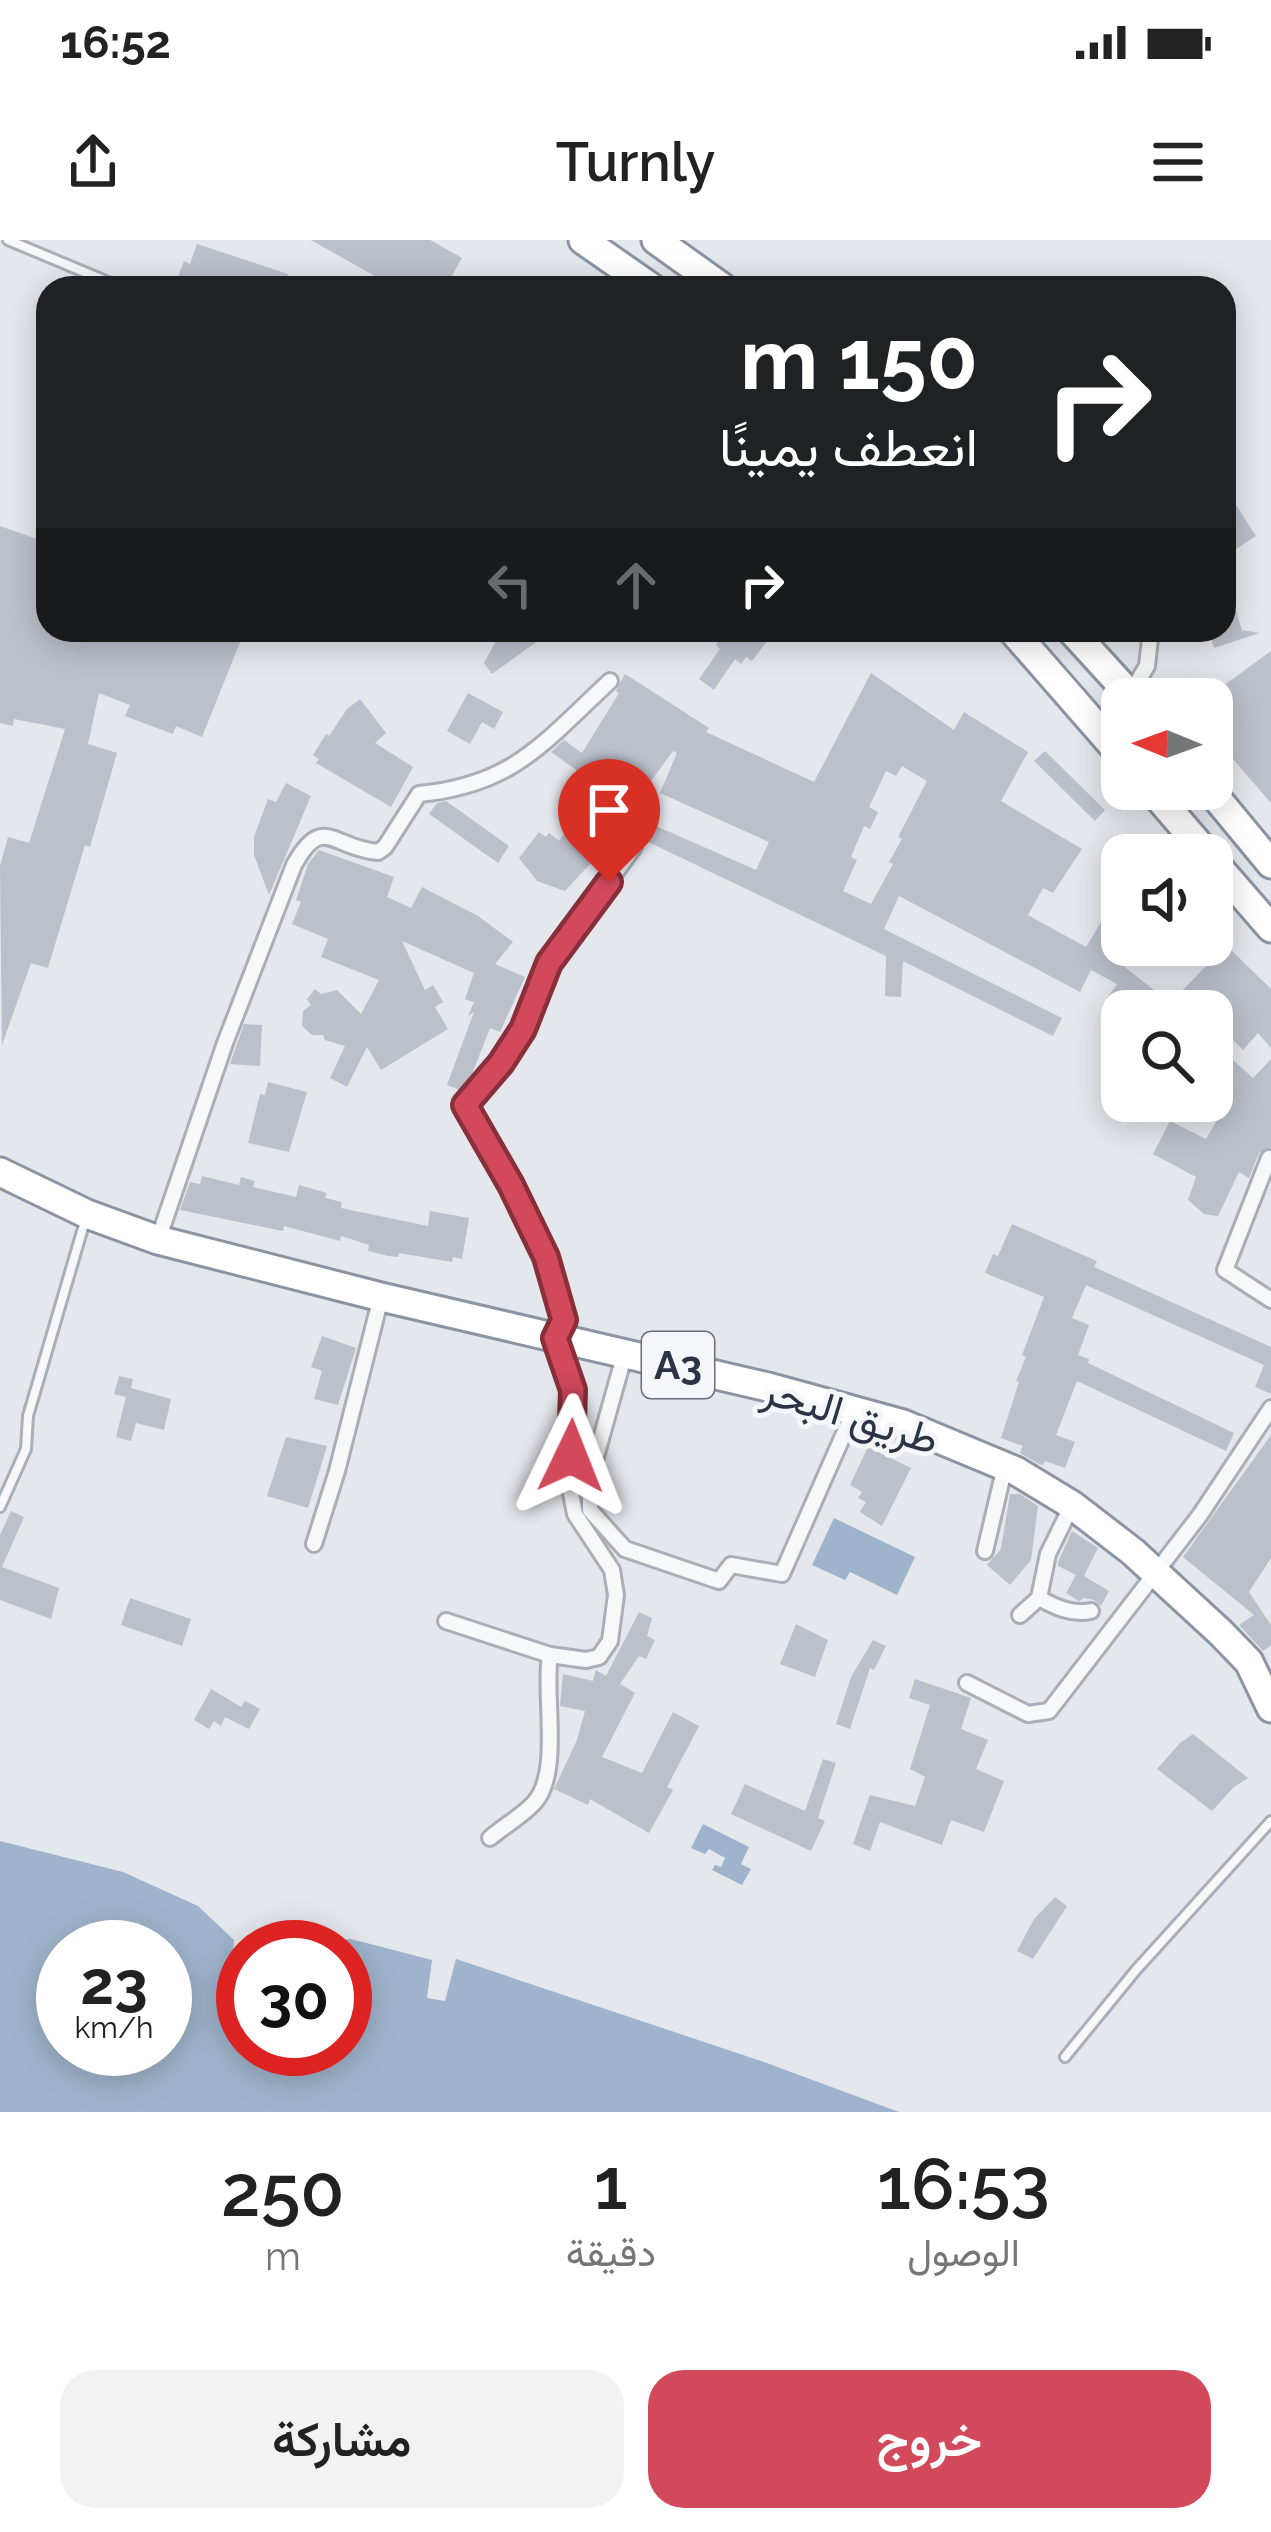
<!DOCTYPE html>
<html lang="ar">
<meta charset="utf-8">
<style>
body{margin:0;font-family:Raleway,Vazirmatn,sans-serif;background:#f2f2f2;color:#222;direction:rtl;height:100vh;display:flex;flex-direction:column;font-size:45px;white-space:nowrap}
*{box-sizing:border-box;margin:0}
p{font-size:39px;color:#767676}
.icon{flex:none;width:66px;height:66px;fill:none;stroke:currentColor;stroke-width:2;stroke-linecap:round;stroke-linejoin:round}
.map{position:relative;height:1872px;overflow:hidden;direction:ltr}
.side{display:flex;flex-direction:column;background:#fff;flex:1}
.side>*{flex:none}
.top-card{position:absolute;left:36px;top:36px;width:1200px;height:366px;border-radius:36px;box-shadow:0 6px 30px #0003;direction:rtl;background:#202124;color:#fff;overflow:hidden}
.needle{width:78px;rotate:271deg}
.controls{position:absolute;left:1101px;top:438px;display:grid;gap:24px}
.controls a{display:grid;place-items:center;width:132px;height:132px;border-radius:24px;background:#fff;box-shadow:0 6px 30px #0003;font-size:60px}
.speed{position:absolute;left:36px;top:1680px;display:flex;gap:24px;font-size:60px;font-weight:700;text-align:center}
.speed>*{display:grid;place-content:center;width:156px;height:156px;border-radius:50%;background:#fff;box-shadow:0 6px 30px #0003;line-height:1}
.speed small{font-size:30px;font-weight:400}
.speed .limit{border:18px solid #d22;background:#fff;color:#111}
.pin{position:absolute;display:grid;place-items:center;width:102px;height:102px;color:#fff;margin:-123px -51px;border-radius:50% 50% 50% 0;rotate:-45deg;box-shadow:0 0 12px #0007}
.pin .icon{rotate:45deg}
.me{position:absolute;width:132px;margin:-66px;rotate:2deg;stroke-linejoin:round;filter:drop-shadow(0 0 9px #0008)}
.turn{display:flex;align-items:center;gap:42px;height:252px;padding:0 60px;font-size:54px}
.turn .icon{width:156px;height:156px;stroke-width:2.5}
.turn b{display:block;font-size:84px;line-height:102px}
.lanes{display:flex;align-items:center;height:114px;padding:0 60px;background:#0003;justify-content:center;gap:60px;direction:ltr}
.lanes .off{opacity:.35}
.eta{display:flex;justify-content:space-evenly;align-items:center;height:204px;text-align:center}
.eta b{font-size:72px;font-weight:600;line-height:84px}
.cta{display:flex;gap:24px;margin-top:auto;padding:24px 60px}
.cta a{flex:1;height:138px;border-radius:36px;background:#d1495b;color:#fff;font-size:48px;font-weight:600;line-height:138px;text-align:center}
.cta a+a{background:#f2f2f2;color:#222}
.status{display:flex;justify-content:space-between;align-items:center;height:84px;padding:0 60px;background:#fff;direction:ltr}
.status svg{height:33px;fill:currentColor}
header{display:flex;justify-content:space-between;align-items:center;height:156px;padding:0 60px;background:#fff;font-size:54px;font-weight:600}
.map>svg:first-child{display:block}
.water{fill:#9fb4cc;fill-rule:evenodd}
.building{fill:#bbc0ca;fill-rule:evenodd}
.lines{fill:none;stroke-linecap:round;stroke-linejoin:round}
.lane-casing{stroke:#a9aeb7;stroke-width:14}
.street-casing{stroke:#a9aeb7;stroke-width:20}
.highway-casing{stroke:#8b94a3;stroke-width:33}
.lane{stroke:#f7f8fa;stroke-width:8}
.street{stroke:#f7f8fa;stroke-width:14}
.highway{stroke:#fff;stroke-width:27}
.route-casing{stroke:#882f3b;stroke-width:30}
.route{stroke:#d1495b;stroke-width:21}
.labels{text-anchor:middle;stroke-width:10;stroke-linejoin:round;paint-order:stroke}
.shield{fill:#f4f6f9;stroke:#676e7b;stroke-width:3}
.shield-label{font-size:39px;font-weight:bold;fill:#2b3445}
.street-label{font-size:42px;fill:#2b3445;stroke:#f4f6f9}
</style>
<div class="status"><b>16:52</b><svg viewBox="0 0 49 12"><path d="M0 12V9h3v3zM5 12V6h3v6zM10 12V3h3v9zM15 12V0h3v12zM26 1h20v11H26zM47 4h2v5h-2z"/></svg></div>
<header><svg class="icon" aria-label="menu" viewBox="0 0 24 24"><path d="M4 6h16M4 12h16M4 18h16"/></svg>Turnly<svg class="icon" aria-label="share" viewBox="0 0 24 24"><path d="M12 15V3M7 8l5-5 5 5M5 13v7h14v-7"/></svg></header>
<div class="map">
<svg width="1271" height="1872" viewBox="0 0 1271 1872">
<rect width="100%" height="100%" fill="#e4e7ec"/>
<!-- water -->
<path class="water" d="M834,1278l81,39 -18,38 -47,-23 -5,8 -33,-15z
M703,1584l46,23 -8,17 10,5 -9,16 -30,-15 3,-5 6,2 4,-9 -16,-9 -4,5 -14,-6z
M0,1601l123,31 75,34 36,34 -3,26 12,3v80h102v-102h-58l4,-5 60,-3 81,21 -5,38 18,3 11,-42 308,103 135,50h-899zM165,1707v102h-102v-102z"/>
<!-- building -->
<path class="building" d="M311,0h119l32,18 -17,30h-49z
M197,4l91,30 -5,14h-109l10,-27 6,3z
M1235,263l21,33 -23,15 -9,-14v-26z
M0,286l48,17v87h197l-43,107 -26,-11 -3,8 -48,-18 5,-11 -31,-12 -11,51 29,9 -27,94 -5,-2 -37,123 -17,-5 -29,82 -2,-179 8,-29 21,6 36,-114 -51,-10 -1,7 -13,-3z
M1227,342l15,48 18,3 -46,15 -6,-18h16z
M502,390h29l8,10 -47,34 -8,-11z
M706,390h55l9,7 -18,24 -6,-4 -5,7 -6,-5 -21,31 -15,-11 21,-30 -4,-4 3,-5z
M1271,411v152l-59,-68v-41z
M871,433l83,57 10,-18 64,40 -27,49 81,48 -29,44 -10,-5 -15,27 58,32 23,-38 13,9v47l46,36 -8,10h-38v9l-20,-15 15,-21 -26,-14 -11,22 -181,-96 -15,33 178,89 -9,18 -150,-75 -2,36 -16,-1 1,-40 -246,-118 7,-16 109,48 13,-28 -109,-49 17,-40 -4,-2 -82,112 -26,28 -28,-10 -18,-23 20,-26 7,5 3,-4 10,8 12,-17 4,-16 21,-24 -45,-32 13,-12 18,13 37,-60 -3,-2 9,-17 84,54 -3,4 108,50zM902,526l25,15 -29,56 4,2 -13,23 4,2 -22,40 -28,-13 14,-31 -6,-3 13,-31 6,3 8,-17 -9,-5 17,-36 10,5z
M468,453l35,19 -9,17 -12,-7 -12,22 -23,-13z
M360,459l26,34 -11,10 38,24 -22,40 -75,-44 3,-4 -6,-4 13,-21 3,2 18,-27z
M1045,511l60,59 -10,11 -61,-60z
M286,543l25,13 -42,99 -15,-40v-18l14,-38 8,3z
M446,561l63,45 -11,17 -69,-49 8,-11z
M319,610l75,27 -7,20 24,11 11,-21 56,29 35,26 -18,22 30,13 -25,55 -10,-4 -21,54 -7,9 -15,-6 27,-73 -6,4 6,-14 -9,-3 9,-26 -72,-32 23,49 8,-5 10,17 -8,5 13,22 -67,41 -14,-23 -20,40 -17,-9 15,-32 -20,-6 -2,-5h-11l-10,-9 1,-15 8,-6 -4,-6 8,-10 6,5 16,-4 24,24 18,-34 -58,-23 7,-18 -36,-15 9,-22 -5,-2 12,-36z
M1187,705h21l12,12 9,-9 42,41v59l-13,-15 -15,17 -31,-31v-8h-8l-21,-21 24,-25z
M244,784l18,1 -2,41 -30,-2z
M1224,812l29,26 18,-19v88l-12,6 -10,25 -10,-6 -21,44 -14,-2 -16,-14 8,-23 -43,-23 17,-33 36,18 25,-43 -19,-17v-13z
M268,842l39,10 -18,60 -41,-9 12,-49 5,1z
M202,936l37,9 2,-8 14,4 -2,6 43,10 3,-12 28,8 -2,5 17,4 -1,6 87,18 2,-15 39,7 -7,41 -9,-2 -1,5 -53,-9 -1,4 -10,-1 -20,-5 1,-6 -28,-9 -1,5 -56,-15 -1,5 -103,-21 10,-28 10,2z
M1012,984l85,37 -3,6 177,80v47l-16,-7 9,-22 -178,-80 -14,33 17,7 -11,30 11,4 -1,4 146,70 -8,18 -149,-70 -21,54 19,7 -10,26 -20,-7 -2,4 -4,-1 -19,-11 3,-7 -22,-8 18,-56 -3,-1 10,-24 -4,-2 22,-58 -59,-24 8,-19 5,2z
M322,1096l34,12 -18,57 -24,-6 8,-28 -11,-4z
M119,1136l14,3 -2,9 40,11 -7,31 -28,-7 -5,18 -15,-4 10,-40 -12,-3z
M1271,1195v123l-22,34 22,33v20l-8,6 -24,-26 15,-10 -71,-58z
M286,1197l41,9 -19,62 -41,-12z
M868,1207l43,21 -29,58 -22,-14 6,-10 -8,-4 4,-6 -12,-7z
M1010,1254h10l18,12 -7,54 -21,25 -23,-20 14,-16z
M11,1271l13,6 -22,50 57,21 -8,31 -51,-19v-65z
M1072,1291l26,17 -14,28 25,15 -8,15 -7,-6 -10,-2 -5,3 -13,-8 10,-18 -18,-9v-4z
M130,1358l61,21 -9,27 -61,-21z
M639,1372l13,6 -5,18 8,4 -9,19 -7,-3 -19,28 15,9 -33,64 40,16 31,-61 26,14 -32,61 6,3 -24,43 -59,-34 -2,6 -34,-16 23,-49 8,-29 -25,-5 3,-32 30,7 3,-11 10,6z
M796,1384l32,16 -13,37 -35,-13z
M873,1400l13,6 -12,24 -4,-2 -20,61 -14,-5 15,-47z
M915,1439l56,19 -10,31 27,11 -12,29 28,12 -20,51 -33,-12 -9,25 -62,-23 -10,29 -17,-7 17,-49 45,11 10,-29 -15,-8 20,-64 -21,-7z
M211,1449l30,18 4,-6 15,8 -11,20 -24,-12 -4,9 -7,-5 -5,8 -15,-9z
M1193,1494l55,44 -14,9 -22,24 -55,-42 23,-26z
M823,1519l13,4 -18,55 7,3 -14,30 -80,-37 14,-30 60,27z
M1055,1657l12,9 -34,53 -16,-8 17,-32z"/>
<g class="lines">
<!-- lane casing -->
<g class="lane-casing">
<path id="lane" d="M8,0l105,44
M0,1267l26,-58 2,-33 57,-195
M1065,1817l71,-87 135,-149"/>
</g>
<!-- street casing -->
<g class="street-casing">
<path id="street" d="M1130,454l17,-28 4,-36
M1269,918l-44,112 46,30
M158,1000l67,-197 69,-178c29,-52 38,-17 84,-13l7,-5 34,-53c95,-9 125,-52 191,-113
M625,1113l-35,125v32l35,39 94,32 12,-16 51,9 72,-163
M314,1304l23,-73 44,-174
M985,1311l20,-85
M1039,1358c16,9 33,17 52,13
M1020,1375l19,-17 9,-44 24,-49
M446,1381l104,34 36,5 13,-3 11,-16 6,-46 -4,-25 -37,-56 -5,-26 3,-98 -18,-52 9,-18 -18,-63 -35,-72 -46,-80 36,-42 22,-34 26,-66 85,-116
M967,1443l61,31 21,-3 151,-196 71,-107
M490,1598c14,-12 32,-22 44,-35 28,-30 9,-110 16,-148"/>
</g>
<!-- highway casing -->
<g class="highway-casing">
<path id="highway" d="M583,0l69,48
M656,0l67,48
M1012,390l110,126
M1071,390l63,69
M1151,549l57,66
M1209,549l62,75
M1212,620l59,68
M0,932l87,42 71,26 223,57 387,90 135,37 113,47 56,34 61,47 88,81 28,29 22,46"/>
</g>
<!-- lane -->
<use href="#lane" class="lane"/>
<!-- street -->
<use href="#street" class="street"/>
<!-- highway -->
<use href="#highway" class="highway"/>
</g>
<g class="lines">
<!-- route casing -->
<g class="route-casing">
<path id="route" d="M571,1216l2,-66 -18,-52 9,-18 -18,-63 -35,-72 -46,-80 36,-42 22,-34 26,-66 60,-81"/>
</g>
<!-- route -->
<use href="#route" class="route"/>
</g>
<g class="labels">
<!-- shield labels -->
<rect class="shield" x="642" y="1092" width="72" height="66" rx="9"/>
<g class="shield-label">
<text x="678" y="1139">A3</text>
</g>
<!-- street labels -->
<g class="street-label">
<text transform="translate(851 1174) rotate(17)" y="15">طريق البحر</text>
</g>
</g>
</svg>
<div class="controls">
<a><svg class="needle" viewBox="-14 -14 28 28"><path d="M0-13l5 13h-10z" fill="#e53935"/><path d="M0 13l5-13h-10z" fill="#767676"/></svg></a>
<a><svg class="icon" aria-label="sound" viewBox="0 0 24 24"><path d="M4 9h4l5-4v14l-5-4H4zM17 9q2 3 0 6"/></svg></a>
<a><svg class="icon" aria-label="search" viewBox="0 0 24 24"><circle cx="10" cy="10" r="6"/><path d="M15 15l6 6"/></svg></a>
</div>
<div class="speed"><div>23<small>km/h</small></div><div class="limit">30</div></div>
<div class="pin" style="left:609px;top:642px;background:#d93025"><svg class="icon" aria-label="arrive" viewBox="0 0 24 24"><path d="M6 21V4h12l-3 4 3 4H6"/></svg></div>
<svg class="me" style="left:571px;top:1216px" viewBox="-20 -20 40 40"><path d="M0-17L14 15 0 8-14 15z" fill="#d1495b" stroke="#fff" stroke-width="4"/></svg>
<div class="top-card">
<div class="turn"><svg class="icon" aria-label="right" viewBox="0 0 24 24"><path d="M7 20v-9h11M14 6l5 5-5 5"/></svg><div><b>150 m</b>انعطف يمينًا</div></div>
<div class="lanes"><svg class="icon off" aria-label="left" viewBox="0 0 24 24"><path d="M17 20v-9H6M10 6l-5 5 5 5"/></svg><svg class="icon off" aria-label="ahead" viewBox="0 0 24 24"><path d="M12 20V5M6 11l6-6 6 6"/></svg><svg class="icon" aria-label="right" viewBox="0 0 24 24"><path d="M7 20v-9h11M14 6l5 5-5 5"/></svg></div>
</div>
</div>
<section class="side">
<div class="eta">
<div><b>16:53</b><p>الوصول</p></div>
<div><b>1</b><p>دقيقة</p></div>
<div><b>250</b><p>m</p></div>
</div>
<div class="cta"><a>خروج</a><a>مشاركة</a></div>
</section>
